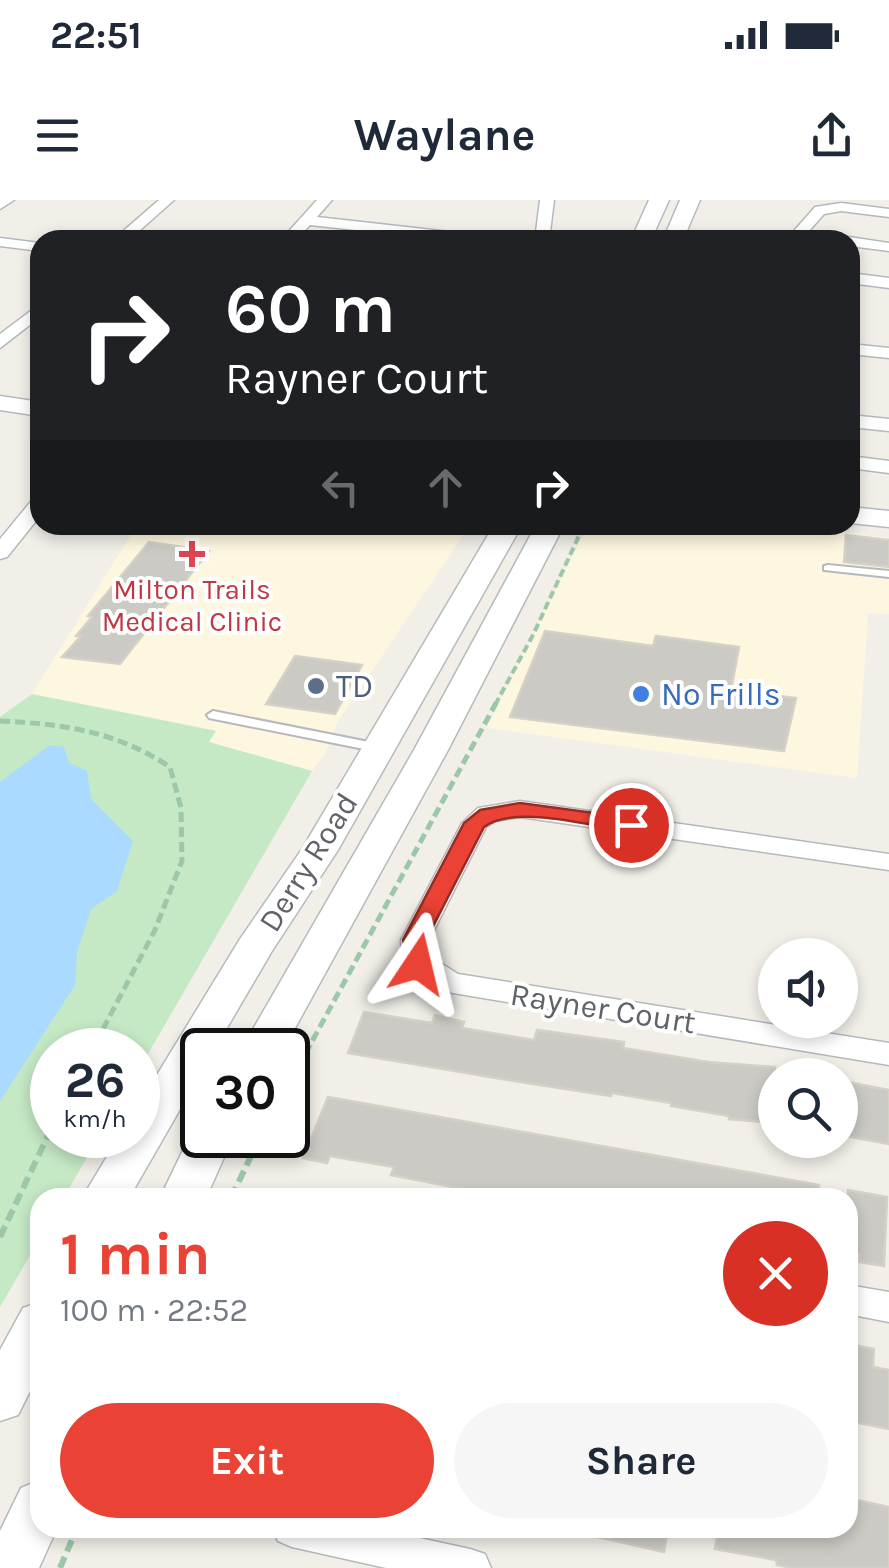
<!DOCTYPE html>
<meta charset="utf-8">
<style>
body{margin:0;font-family:Karla,sans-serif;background:#f6f6f7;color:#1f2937;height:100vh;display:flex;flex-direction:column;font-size:38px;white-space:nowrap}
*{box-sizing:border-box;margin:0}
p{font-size:32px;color:#747a83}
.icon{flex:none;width:55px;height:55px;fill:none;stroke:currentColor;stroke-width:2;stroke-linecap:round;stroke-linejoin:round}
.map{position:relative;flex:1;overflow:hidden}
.details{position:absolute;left:30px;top:988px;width:828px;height:350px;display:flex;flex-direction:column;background:#fff;border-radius:30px;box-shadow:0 5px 15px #0003}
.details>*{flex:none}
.top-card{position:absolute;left:30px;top:30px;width:830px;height:305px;border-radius:30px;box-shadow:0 5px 15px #0003;background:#202124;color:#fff;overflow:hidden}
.fabs{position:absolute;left:758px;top:738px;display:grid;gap:20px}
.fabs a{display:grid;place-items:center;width:100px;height:100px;border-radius:50%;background:#fff;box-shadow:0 5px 15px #0003;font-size:50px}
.speed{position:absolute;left:30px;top:828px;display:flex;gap:20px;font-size:50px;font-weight:700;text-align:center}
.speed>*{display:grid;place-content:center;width:130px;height:130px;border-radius:50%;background:#fff;box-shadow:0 5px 15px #0003;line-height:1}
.speed small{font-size:25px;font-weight:400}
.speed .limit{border:5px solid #111;border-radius:15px;background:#fff;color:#111}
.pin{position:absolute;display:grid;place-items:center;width:85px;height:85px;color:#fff;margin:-42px;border:5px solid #fff;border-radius:50%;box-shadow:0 2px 10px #0007}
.me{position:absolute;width:110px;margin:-55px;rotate:10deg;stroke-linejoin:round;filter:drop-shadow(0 0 8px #0008)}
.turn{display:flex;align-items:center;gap:35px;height:210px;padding:0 30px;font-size:45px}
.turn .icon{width:130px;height:130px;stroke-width:2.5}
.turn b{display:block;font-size:70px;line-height:85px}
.lanes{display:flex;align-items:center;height:95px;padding:0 30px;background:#0003;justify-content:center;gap:50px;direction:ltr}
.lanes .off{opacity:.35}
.round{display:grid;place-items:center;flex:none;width:105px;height:105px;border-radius:52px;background:#f6f6f7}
.overview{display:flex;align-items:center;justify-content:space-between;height:170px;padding:0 30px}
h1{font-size:60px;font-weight:700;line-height:75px;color:#ea4335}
.primary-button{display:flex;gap:20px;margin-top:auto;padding:20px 30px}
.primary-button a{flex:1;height:115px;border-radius:60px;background:#ea4335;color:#fff;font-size:40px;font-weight:700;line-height:115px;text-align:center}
.primary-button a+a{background:#f6f6f7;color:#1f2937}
.status{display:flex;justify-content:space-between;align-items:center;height:70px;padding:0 50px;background:#fff;direction:ltr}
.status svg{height:28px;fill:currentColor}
header{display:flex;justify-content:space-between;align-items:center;height:130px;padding:0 30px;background:#fff;font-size:45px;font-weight:700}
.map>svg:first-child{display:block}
.commercial{fill:#fef7e0}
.green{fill:#c5e8c5}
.water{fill:#aadaff}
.building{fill:#cccac5;stroke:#d6d1c6;stroke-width:2.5}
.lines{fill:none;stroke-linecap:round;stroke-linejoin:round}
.lane-casing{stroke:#b5b8bc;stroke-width:4}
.street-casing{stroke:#b5b8bc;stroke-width:3}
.secondary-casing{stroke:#b6babf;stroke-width:3}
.path-far2{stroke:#9cc7a9;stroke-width:4;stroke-dasharray:8 4;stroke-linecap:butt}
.path-far1{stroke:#9cc7a9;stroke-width:5;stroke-dasharray:10 5;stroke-linecap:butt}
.path{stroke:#9cc7a9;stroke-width:6;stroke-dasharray:12 6;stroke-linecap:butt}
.lane{fill:#fff;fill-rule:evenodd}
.street{fill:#fff;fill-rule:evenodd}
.secondary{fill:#fff;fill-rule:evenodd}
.route{fill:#ea4335;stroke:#982c22;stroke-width:2.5}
.health-dot{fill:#e0444e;stroke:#fff;stroke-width:4}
.service-dot{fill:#5c6f8a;stroke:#fff;stroke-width:4}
.shop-dot{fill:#3f7fe0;stroke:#fff;stroke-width:4}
.labels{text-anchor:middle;stroke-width:8;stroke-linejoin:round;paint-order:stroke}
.far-health-label{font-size:28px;fill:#be3a42;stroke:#fff}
.service-label{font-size:32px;fill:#4e5e75;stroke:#fff;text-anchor:start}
.shop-label{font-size:32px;fill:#366cbe;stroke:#fff;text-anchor:start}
.street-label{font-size:32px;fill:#5f6368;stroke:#fff}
</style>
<div class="status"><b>22:51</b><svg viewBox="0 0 49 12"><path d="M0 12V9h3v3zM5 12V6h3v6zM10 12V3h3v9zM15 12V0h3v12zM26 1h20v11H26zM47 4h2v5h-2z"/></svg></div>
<header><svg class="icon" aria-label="menu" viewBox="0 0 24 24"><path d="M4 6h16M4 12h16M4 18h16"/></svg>Waylane<svg class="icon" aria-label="share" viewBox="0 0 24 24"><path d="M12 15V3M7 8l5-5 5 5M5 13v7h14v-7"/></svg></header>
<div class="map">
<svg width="889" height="1368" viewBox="0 0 889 1368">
<rect width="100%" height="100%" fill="#f1efe8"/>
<!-- commercial -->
<path class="commercial" d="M137,325h333l-133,198 -11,29 -14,19 -104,-29 7,-12 -183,-36z
M588,325h186l115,13v76l-21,-1 -11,165 -370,-50z"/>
<!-- green -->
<path class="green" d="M32,494l184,37 -7,11 103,29 -174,300v-21h-86v85h48l-36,62 -24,1v40l-40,69v-590z"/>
<!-- water -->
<path class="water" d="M50,545l14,2 5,16 18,8 4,28 42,42 -16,50 -26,18 -14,43 -2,33 -75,116v-319z"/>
<!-- building -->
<path class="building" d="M846,335l43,5v27l-45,-5z
M149,342l60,9 -89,113 -58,-7 19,-21h-5l16,-19 -4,-1z
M545,431l108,15 3,-10 83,11 -8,43 65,8 -12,53 -274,-34z
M295,456l67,9 -27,49 -69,-10z
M364,812l68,11 3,-8 29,7 -2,6 72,12 3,-10 87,12 -1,6 85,14 67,5v56l-46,-4v-3l-58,-10v-3l-59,-10 -1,3 -109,-17 -154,-26z
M847,882l42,8v54l-49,-9z
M328,897l491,88 -1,13h-308l-119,-23 3,-8 -64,-11 -3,7 -24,-5z
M848,990l39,7 -3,69 -25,-4 1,-8 -12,-2z
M848,1144l26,5 -1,18 16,3v59l-41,-8z
M848,1298l41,9v61h-97l-15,-3 -1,-5 -61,-11 3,-21h130z
M599,1328h69l-4,24 -66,-15z"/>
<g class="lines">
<!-- lane casing -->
<g class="lane-casing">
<path id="lane" d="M828,365l61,6v6l-65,-7v-4z
M213,511l166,33 6,4 -6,4 -170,-34 -2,-3z"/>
</g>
<!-- street casing -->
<g class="street-casing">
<path id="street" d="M0,0h14l-14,9z
M159,0h15l-45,40h-16z
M317,0h15l-15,17 169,19 7,4h-46l-137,-15 -14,15h-15z
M540,0h14l-5,40h-14z
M841,3l48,6v8l-48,-6 -17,3 -15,17 80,12v8l-39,-5v-6h-64l29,-33z
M0,38l40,5v8l-40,-5z
M850,73l39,5v10l-39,-5z
M40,104v13l-40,31v-14z
M850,144l39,4v10l-39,-4z
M850,215l39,4v12l-39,-4z
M850,256l39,5v12l-39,-5z
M40,297v19l-33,41 -7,2v-20l33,-40z
M520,601l369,53v16l-369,-53 -25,4 -9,6 -57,113 2,17 27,17 431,69v22l-436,-72c-28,-8 -52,-21 -52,-53l61,-117 16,-15z
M848,1085l41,7v30l-41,-8z
M272,1328h102l96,21 15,5 6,14h-105l-94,-21 -14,-6z"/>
</g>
<!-- secondary casing -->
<g class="secondary-casing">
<path id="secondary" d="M649,0h20l-18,40h-20z
M680,0h20l-17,40h-20z
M0,196l40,6v14l-40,-6z
M850,307l39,4v16l-39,-4z
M494,325h28l-184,325 -66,101 -58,99h-12v21l-73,127h-47l38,-63h18v-29l102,-167 62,-90z
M536,325h28l-116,225 -165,300h-42l173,-300z
M202,921v14h32l-28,63h-46l36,-75z
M40,1102v69l-22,44 -18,6v-71l23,-42z
M40,1280v48h17l-18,40h-39v-37l21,-43z"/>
</g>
<!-- path-far2 -->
<path class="path-far2" d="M495,505l38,-70 51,-110"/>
<!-- path-far1 -->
<path class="path-far1" d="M0,521c64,3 115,10 170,46l11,41 1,53 -27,69 -63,120
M291,880l205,-377"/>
<!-- path -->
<path class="path" d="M288,886l5,-9
M231,998l30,-63
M0,1037l52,-110
M60,1368l17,-40"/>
<!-- lane -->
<use href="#lane" class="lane"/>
<!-- street -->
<use href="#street" class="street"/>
<!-- secondary -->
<use href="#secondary" class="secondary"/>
</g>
<!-- route -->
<path class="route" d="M520,603l111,15 11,7 -11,7c-38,-6 -116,-28 -147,-5l-58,113 5,24 -4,6h-17l-7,-30 61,-117 16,-13z"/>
<!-- markers -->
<path class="health-dot" d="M187 339h10v10h10v10h-10v10h-10v-10h-10v-10h10z"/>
<circle class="service-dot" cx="316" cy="486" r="10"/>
<circle class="shop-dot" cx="641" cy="494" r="10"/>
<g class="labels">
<!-- far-health labels -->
<g class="far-health-label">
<text x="192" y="399">Milton Trails<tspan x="192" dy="32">Medical Clinic</tspan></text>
</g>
<!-- service labels -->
<g class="service-label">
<text x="336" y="497">TD</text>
</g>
<!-- shop labels -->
<g class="shop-label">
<text x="661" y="505">No Frills</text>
</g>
<!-- street labels -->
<g class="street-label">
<text transform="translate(308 662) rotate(-58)" y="11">Derry Road</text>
<text transform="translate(603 808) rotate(9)" y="11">Rayner Court</text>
</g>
</g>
</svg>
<div class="fabs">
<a><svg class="icon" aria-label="sound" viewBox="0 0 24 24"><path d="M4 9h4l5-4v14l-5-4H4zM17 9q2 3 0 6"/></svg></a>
<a><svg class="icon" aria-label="search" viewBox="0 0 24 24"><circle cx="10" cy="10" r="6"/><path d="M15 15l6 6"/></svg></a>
</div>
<div class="speed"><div>26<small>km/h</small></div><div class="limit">30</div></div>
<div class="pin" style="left:631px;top:625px;background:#d93025"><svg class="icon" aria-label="arrive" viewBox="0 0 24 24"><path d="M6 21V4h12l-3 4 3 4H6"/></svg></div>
<svg class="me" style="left:418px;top:764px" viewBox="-20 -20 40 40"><path d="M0-17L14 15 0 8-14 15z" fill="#ea4335" stroke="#fff" stroke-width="4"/></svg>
<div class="top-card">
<div class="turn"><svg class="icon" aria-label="right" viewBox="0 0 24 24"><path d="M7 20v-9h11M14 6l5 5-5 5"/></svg><div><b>60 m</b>Rayner Court</div></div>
<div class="lanes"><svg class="icon off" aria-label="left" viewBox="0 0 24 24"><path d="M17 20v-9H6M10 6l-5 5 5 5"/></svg><svg class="icon off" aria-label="ahead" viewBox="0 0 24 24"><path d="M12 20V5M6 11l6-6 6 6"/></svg><svg class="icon" aria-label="right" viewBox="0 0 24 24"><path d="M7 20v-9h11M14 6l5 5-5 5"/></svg></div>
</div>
<section class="details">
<div class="overview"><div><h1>1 min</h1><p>100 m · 22:52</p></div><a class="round" style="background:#d93025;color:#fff"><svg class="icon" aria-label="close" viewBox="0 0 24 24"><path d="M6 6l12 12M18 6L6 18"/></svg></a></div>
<div class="primary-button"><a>Exit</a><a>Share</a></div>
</section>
</div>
